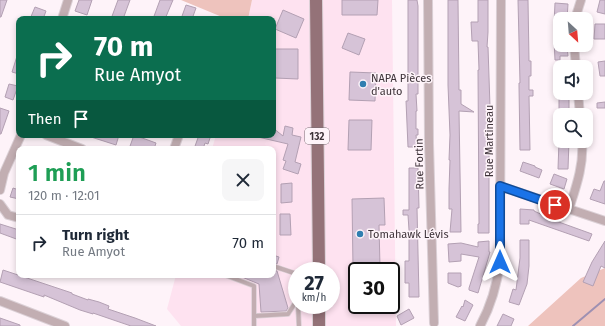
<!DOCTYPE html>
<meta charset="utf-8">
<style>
body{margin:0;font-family:"Fira Sans",sans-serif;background:#f6f6f7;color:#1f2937;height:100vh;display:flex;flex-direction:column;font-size:15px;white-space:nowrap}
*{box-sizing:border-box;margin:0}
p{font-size:13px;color:#747a83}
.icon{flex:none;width:22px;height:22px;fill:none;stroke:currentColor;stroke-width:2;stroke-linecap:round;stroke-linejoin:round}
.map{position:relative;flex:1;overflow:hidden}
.sheet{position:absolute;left:16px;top:146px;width:260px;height:132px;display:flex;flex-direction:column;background:#fff;border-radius:8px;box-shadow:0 2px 6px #0003}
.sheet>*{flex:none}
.top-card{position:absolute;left:16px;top:16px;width:260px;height:122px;border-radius:8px;box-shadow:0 2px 6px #0003;background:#0b6e4f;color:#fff;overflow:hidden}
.needle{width:26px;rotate:154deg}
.fabs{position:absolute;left:553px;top:12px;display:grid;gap:8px}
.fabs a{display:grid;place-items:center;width:40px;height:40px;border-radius:8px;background:#fff;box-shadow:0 2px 6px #0003;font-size:20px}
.speed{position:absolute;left:288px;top:262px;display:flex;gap:8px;font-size:20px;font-weight:700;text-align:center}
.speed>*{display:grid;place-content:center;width:52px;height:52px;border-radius:50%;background:#fff;box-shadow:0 2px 6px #0003;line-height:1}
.speed small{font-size:10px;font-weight:400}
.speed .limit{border:2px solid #111;border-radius:6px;background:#fff;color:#111}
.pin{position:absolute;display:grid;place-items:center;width:34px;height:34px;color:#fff;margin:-17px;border:2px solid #fff;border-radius:50%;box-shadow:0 1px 4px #0007}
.me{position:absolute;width:44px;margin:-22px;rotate:0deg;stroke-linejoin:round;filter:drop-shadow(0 0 3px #0008)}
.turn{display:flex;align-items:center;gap:14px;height:84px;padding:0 12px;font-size:18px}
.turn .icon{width:52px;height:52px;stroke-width:2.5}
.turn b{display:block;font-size:28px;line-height:34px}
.then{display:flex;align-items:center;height:38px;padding:0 12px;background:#0003;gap:8px;font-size:15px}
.round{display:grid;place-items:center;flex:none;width:42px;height:42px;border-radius:8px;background:#f6f6f7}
.summary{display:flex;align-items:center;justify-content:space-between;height:68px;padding:0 12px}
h1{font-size:24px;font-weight:600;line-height:30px;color:#1e9e55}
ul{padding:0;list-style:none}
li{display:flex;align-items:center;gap:12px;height:56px;padding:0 12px;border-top:1px solid #e0e1e3}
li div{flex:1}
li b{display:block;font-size:15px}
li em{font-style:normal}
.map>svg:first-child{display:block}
.built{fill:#fee2f0;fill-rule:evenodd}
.green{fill:#eec3bd}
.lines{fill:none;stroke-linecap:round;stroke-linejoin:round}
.stream{stroke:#9e90b2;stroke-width:2}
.building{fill:#d6c3d7;stroke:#b3a0b3}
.service-casing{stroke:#dbd0d6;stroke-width:5.5}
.minor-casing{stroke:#dbd0d6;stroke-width:10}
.primary-casing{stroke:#dbd0d6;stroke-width:14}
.service{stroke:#c2aeb2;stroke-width:4}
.minor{stroke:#c2aeb2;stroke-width:8}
.primary{stroke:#947278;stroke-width:12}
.route-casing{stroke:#114b97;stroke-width:10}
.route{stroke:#1a73e8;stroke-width:7}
.poi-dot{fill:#307eb0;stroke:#fef3f9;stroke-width:1.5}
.labels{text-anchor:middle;stroke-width:3;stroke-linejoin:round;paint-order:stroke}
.shield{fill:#fef3f9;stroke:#776c72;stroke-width:1}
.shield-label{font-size:10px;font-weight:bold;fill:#3d3238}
.poi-label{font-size:11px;fill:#3d3238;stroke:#fef3f9;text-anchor:start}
.street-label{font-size:11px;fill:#3d3238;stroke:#fef3f9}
</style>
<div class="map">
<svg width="605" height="326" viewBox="0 0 605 326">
<rect width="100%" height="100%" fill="#fef3f9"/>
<!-- built -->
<path class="built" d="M252,0h140l4,326h-215l-14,-17 9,-34h97v-126h-61l4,-14h57v-116h-25zM297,271h34v34h-34zM357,271h34v34h-34z"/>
<!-- green -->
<path class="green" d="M181,0h71l-4,19h-21z
M605,268v58h-77l53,-48z"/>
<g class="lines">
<!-- stream -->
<path class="stream" d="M573,326l32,-27"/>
</g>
<!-- building -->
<path class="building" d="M0,0h7l-6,17h-1z
M79,0h13l-5,15 -12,-4z
M118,0h12l-7,19h-12z
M160,0h13l-8,19h-12z
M342,0h36l-1,15h-35z
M408,0h9l1,6v88h-2l1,17h-1v18h2v6h-2l1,12h-9l-2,-46h2z
M448,0h10l1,90h2v14l13,8 -15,-1 2,121h-11l2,-23h-3v-20l1,-29h-1l1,-25 -2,-50z
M478,0h10v32l-1,15h1l2,60 -2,-1 2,14 -4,13h3v100h-11v-9h1l-1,-154h1l-1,-29h-6l-1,-19h7z
M518,0h10l1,61h2v15h-2v14h4v6h-4l1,54h-10l-1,-64v-3h1z
M600,0h5v14l-8,-2z
M555,3l13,1 -1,15h-7v5h-6z
M186,5l10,3 -4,11h-11z
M35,7l11,4 -3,8h-13z
M283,10l21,9 -8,19 -21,-9z
M595,24h10v15h-11z
M348,33l17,6 -6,16 -17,-7z
M554,40h6v5h7l1,11h-8v4h-5z
M275,49h23v30l-23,-1z
M18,53h1v21l-7,-2z
M605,61v15h-5l-2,-14z
M350,72l26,1 -1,28 -26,-1z
M9,84l9,2 -5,14 -8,-3z
M559,93h10v22h-10z
M605,102v6h-8v-5z
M0,108l9,3 -8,23h-1z
M349,120h23l-1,30h-23z
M285,126l8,2 -1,7 9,2 -6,25 6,2 -3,10 -15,-5 3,-8 -3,-1 5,-16 -30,-7 1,-2h14v-7l10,8z
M88,135h31l-3,10 -28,-9z
M134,135l22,8 -2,6h-25z
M199,135h12l-3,9 -3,-1 -2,6h-9z
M559,141h10l-1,28h-10z
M523,162l12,4v1l7,3 -3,8 -19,-7z
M409,168h9l1,40h-2l2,89h-10v-14h-4v-22h4v-31l-1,-15h-5v-5h6z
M554,174l13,5 -3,10 -14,-5z
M604,181h1v23l-15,-5 4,-10 6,2z
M292,183v19l-11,1v-19z
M13,188l6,2v9l-9,-2z
M384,198l1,27h-6l1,42h-27l-1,-68z
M520,209l14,1v1l22,10 36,13 -3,7 -60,-21v4h-9z
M280,214h10l1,21h-11z
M0,224l19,6v10l-19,-7z
M520,240h9v26l-2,18 -8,21 -10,-3 4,-13 3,1 4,-32z
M489,241v11h1l-12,41 -9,-3v-2l10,-31 -18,-3v7l-12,1 -1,-18 13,-1 17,4v-5z
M605,241v27l-4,-2 -8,20 -10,-4 9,-20z
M273,255l6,2 -2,7 -4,-1z
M3,270l69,23v1l16,6v-1l11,3 10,4 -1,3 27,9 21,8h-25l-38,-13v1l-13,-4 -36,-15v2l-44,-15z
M273,270l4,1 11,37 -2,3 -25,1 -2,-28 -22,-9h36z
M448,273h13v13l-3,1 -10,-4z
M465,300l8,5 -8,16 -9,-4 6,-11 1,1z
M409,309l5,9 -13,7 -4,-9z
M503,314l11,5 -3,7h-14z
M0,318l20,7v1h-20z"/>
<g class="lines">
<!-- service casing -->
<g class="service-casing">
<path id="service" d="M273,266l24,8
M225,275l29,11v40
M298,305l1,21
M254,316l34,-2 9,-14"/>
</g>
<!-- minor casing -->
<g class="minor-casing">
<path id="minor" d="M428,0l1,143 5,180
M62,19l6,-19
M575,19l6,-19
M574,45l2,22
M578,93l2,22
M46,135l36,14
M174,149l5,-14
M500,186l105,35
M0,190l4,-17 17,-38
M0,204l8,11 11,3
M569,209c7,-22 15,-44 13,-68
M0,301l65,25
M480,326c11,-20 17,-41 20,-64l1,-262"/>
</g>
<!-- primary casing -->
<g class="primary-casing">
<path id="primary" d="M316,0l3,271
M319,305v21"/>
</g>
<!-- service -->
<use href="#service" class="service"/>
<!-- minor -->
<use href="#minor" class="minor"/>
<!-- primary -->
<use href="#primary" class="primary"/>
</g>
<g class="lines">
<!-- route casing -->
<g class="route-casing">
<path id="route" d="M500,262v-76l55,19"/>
</g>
<!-- route -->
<use href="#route" class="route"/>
</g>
<!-- markers -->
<g class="poi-dot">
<circle cx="363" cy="84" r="4"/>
<circle cx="360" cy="234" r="4"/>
</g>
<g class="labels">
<!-- shield labels -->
<rect class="shield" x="305" y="128" width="24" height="16" rx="3"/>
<g class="shield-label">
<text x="317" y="140">132</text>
</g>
<!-- poi labels -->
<g class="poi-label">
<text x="371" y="82">NAPA Pièces<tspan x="371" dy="13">d'auto</tspan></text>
<text x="368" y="238">Tomahawk Lévis</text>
</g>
<!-- street labels -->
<g class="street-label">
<text transform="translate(489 141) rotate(-90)" y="4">Rue Martineau</text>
<text transform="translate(419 164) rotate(-91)" y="4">Rue Fortin</text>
</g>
</g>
</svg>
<div class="fabs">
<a><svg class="needle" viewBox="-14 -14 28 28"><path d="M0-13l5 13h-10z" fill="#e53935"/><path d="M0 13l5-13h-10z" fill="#747a83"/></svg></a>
<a><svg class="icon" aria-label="sound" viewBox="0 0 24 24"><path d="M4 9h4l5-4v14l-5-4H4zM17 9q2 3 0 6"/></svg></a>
<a><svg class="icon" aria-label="search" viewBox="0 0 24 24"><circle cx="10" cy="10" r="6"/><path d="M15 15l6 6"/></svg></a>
</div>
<div class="speed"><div>27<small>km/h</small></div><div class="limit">30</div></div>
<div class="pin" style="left:555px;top:205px;background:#d93025"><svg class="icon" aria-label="arrive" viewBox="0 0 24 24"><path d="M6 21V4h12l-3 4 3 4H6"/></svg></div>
<svg class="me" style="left:500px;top:262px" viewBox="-20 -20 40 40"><path d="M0-17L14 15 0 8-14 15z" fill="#1a73e8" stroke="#fff" stroke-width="4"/></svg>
<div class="top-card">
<div class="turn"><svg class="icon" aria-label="right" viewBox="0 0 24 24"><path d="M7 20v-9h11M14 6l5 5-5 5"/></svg><div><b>70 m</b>Rue Amyot</div></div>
<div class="then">Then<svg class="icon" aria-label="arrive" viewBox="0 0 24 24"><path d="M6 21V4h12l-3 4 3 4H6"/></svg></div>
</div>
<section class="sheet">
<div class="summary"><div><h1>1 min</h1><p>120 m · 12:01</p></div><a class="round"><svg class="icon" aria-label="close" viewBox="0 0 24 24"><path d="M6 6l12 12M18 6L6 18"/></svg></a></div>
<ul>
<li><svg class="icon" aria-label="right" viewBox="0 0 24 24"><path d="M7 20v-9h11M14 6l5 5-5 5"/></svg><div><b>Turn right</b><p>Rue Amyot</p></div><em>70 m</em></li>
</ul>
</section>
</div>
